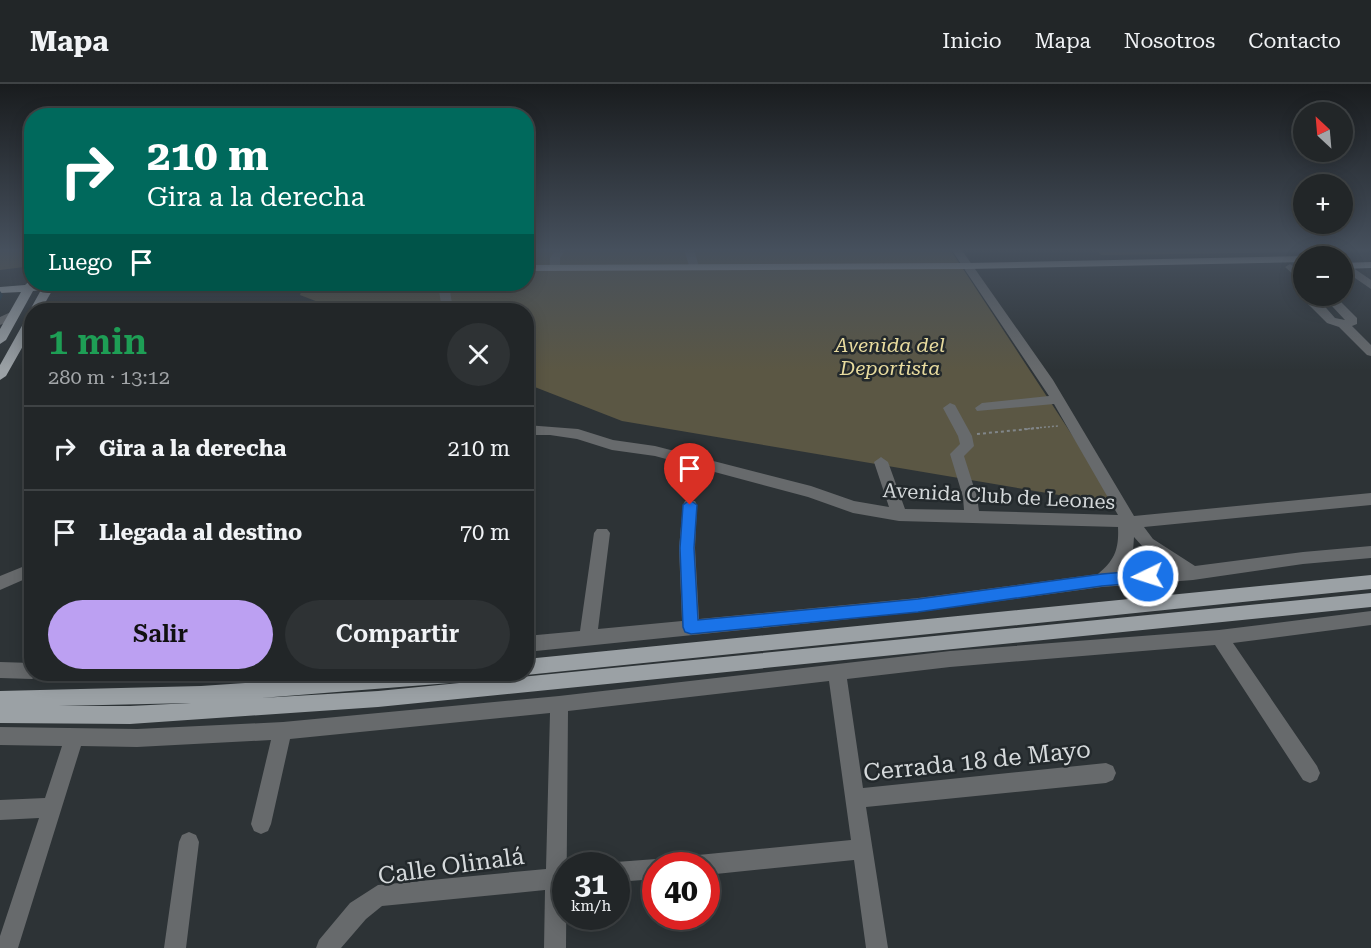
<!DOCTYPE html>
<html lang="es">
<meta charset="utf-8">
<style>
body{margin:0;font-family:"Roboto Serif",serif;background:#2e3234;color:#f1f3f6;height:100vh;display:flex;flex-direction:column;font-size:22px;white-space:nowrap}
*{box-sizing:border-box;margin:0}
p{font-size:20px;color:#a2a5a8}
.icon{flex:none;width:33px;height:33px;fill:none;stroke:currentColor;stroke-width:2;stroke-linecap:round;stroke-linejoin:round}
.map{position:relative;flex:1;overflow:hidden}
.sheet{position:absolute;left:24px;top:219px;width:510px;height:378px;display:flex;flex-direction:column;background:#222628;border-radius:24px;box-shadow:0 3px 15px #0003,0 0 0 2px #3f4345}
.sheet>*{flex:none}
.top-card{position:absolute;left:24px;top:24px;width:510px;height:183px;border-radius:24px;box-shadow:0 3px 15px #0003,0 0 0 2px #3f4345;background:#00695c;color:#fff;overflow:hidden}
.needle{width:39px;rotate:334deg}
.buttons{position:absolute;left:1293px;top:18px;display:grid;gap:12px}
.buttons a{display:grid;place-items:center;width:60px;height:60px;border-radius:50%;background:#222628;box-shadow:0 3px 15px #0003,0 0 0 2px #3f4345;font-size:30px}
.speed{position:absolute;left:552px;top:768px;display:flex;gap:12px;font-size:30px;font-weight:700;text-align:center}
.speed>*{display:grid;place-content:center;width:78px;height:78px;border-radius:50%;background:#222628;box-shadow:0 3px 15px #0003,0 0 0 2px #3f4345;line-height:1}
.speed small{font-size:15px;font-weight:400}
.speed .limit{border:9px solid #d22;background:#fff;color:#111}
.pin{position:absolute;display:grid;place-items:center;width:51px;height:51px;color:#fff;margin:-62px -26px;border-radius:50% 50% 50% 0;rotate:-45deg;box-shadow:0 0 6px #0007}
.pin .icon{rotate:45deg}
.me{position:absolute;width:66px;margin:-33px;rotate:266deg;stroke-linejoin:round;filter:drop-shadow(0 0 4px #0008)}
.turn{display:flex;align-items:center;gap:21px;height:126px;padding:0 24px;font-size:27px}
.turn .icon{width:78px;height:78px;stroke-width:2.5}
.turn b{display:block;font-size:42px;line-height:51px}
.then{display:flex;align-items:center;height:57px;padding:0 24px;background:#0003;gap:12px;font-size:22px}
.round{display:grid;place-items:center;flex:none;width:63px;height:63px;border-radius:32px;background:#2e3234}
.head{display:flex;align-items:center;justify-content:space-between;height:102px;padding:0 24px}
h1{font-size:36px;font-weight:600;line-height:45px;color:#1e9e55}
.cta{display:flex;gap:12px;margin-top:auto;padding:12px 24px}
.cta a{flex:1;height:69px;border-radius:36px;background:#bca0f2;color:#111;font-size:24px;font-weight:600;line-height:69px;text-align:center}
.cta a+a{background:#2e3234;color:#f1f3f6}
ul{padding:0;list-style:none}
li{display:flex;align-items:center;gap:18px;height:84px;padding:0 24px;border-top:2px solid #3f4345}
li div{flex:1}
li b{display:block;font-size:22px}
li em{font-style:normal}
header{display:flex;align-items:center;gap:36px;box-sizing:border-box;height:84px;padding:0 30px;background:#222628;border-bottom:2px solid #3f4345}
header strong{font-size:28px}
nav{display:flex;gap:33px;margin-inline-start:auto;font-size:21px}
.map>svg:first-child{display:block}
.green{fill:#5b5744}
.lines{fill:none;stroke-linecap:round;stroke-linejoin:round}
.path-far1{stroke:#818689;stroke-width:1.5;stroke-dasharray:2 2;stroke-linecap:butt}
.path{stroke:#818689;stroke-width:2;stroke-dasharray:3 3;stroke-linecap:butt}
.minor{fill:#676a6c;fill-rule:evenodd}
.major{fill:#9ba1a5;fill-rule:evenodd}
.shaded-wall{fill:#233947}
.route{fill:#1a73e8;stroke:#114b97;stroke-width:1.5}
.labels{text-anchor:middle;stroke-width:5;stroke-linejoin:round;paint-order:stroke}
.park-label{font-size:20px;font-style:italic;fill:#e8db9e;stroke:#23292c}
.street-label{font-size:20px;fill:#d5d9db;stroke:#23292c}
.near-street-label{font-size:24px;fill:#d5d9db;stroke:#23292c}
</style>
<header>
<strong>Mapa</strong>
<nav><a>Inicio</a><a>Mapa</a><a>Nosotros</a><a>Contacto</a></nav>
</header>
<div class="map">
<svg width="1371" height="864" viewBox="0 0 1371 864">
<rect width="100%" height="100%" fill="#2d3336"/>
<!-- green -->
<path class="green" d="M0,165h31v8l-7,10 -24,3z
M527,165h423l168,256 -496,-84 -95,-37 -1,-74h-187l-39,-15 4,-11h222z
M1096,165h275v2l-270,4z"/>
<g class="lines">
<!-- path-far1 -->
<path class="path-far1" d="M1024,345l34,-3"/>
<!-- path -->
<path class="path" d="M977,350l62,-6"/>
<!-- minor -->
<path class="minor" d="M556,165h10l-6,9v9l-5,3 -5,-3v-9z
M684,165h10l5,18 -1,2h-8z
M951,165h10l92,131 81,136 237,-23v12l-227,22 9,12 42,27 108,-14 68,-6v12l-68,6 -110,16 -91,7 -184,25 -392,40v-16l54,-5 14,-98 3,-4h10l3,4 -12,96 84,-8 -3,-73 4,-43 2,-4h10l2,4 -2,43 4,71 219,-21 180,-24c17,-14 21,-25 20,-47l-219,-6 -46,-8 -45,-16 -153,-41 -43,-6 -35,-11 -27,-4h-24v-10l52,4 35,11 42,6 156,40 43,15 35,6 -15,-45 7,-5 7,5 17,47 59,1 -1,-13 -13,-43 10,-10 -2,-8 -15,-28 7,-5 5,2 17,31 2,10 -10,10 13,41 2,14 139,4 -64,-111 -77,7 -2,-3 7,-5 67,-7zM1134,453l9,10 28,21 -49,4 11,-20z
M1346,179l25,17v9l-29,-20v-5z
M1290,180l14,10v10l-19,-17z
M438,200h11l4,26h-11z
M1324,212l14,3 19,19v6l-5,2 19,19v11l-4,-1 -28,-28 -12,-4 -19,-19 2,-7zM1320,217l10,3 15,16 -10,-2z
M13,227l6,4 -2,3 -17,7v-8z
M32,479v13l-32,14v-14z
M1371,527v14l-138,18 84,123 3,7 -3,7 -7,3 -7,-3 -88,-135 -265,22 -103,12 16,109 243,-25 7,3 3,7 -3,7 -7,3 -240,24 22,141h-22l-12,-88 -148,15v-9h-28l3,-7 7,-3 163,-16 -22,-159 -261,30 -2,237h-22l1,-58 -163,16 -16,13 -25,29h-25l3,-8 31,-37 28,-18 168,-16 4,-156 -260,26 -19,85 -3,7 -7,3 -7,-3 -3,-7 20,-84 -134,7 -56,-1 -63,202h-18v-12l39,-118 -39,2v-20l45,-2 17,-52 -62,-1v-18l137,2 146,-7 276,-26 391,-45 269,-21z
M0,578l32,1v11h8l-8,5 -32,-1z
M189,748l7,3 3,7 -13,106h-22l15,-106 3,-7z
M656,775l7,3 2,4h-9v13l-40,3v-16h-8l8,-4z"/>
<!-- major -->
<path class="major" d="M1304,172h3h-3v6l-337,7 -441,2v-6l441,-2z
M1371,178v6l-29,1v-6z
M32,195v5h52l-6,3 -25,2 -12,21 -9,2 -2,-2 11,-20 -8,1 -27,49 -6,4v-15l21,-37 -21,1v-6l25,-2z
M28,231h4v15l-26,46 -6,4v-15z
M1371,491v14l-845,86 -4,-1h4v-15z
M1371,509v14l-993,100 -248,17 -130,-1v-32l201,-5 179,-12h92l-3,6 -6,2 -202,16 117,-7zM191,619l-61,3h-71z"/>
</g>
<!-- shaded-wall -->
<path class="shaded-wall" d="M0,207l3,4 -3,6z"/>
<!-- sky -->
<linearGradient id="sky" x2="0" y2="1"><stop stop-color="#191c1e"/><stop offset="0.58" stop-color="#46505d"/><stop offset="1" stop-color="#46505d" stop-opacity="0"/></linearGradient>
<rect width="1371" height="286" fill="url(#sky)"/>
<!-- route -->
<path class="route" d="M690,416l7,5 -3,43 4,72 220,-21 184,-25 46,-4 5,2 2,4 -2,5 -5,1 -46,4 -184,26 -227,22 -6,-2 -2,-5 -3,-79 3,-43z"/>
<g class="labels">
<!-- park labels -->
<g class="park-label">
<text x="890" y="268">Avenida del<tspan x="890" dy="23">Deportista</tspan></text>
</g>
<!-- street labels -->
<g class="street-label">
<text transform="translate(999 412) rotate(3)" y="7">Avenida Club de Leones</text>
</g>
<!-- near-street labels -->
<g class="near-street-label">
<text transform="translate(977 677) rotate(-6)" y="8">Cerrada 18 de Mayo</text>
<text transform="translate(451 782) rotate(-8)" y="8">Calle Olinalá</text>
</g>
</g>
</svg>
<div class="buttons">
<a><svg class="needle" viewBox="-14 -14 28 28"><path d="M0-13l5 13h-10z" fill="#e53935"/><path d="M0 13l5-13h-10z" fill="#a2a5a8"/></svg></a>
<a>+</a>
<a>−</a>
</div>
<div class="speed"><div>31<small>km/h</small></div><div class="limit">40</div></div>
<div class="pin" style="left:690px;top:421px;background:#d93025"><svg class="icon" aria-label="arrive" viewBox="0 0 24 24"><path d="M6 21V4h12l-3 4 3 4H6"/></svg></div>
<svg class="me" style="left:1148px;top:492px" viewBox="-20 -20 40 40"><circle r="17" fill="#1a73e8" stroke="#fff" stroke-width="3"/><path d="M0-11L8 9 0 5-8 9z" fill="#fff"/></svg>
<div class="top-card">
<div class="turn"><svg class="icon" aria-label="right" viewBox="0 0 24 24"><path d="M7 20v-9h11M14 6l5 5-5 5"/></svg><div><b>210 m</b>Gira a la derecha</div></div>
<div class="then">Luego<svg class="icon" aria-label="arrive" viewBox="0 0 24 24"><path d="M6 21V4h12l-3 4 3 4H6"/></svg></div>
</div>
<section class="sheet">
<div class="head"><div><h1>1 min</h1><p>280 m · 13:12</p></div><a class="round"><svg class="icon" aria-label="close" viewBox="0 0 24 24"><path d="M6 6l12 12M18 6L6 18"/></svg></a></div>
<ul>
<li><svg class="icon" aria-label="right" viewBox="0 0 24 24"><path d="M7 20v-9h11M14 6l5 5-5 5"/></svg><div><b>Gira a la derecha</b></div><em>210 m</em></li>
<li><svg class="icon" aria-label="arrive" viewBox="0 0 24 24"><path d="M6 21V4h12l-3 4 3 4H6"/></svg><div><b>Llegada al destino</b></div><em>70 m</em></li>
</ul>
<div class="cta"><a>Salir</a><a>Compartir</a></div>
</section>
</div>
